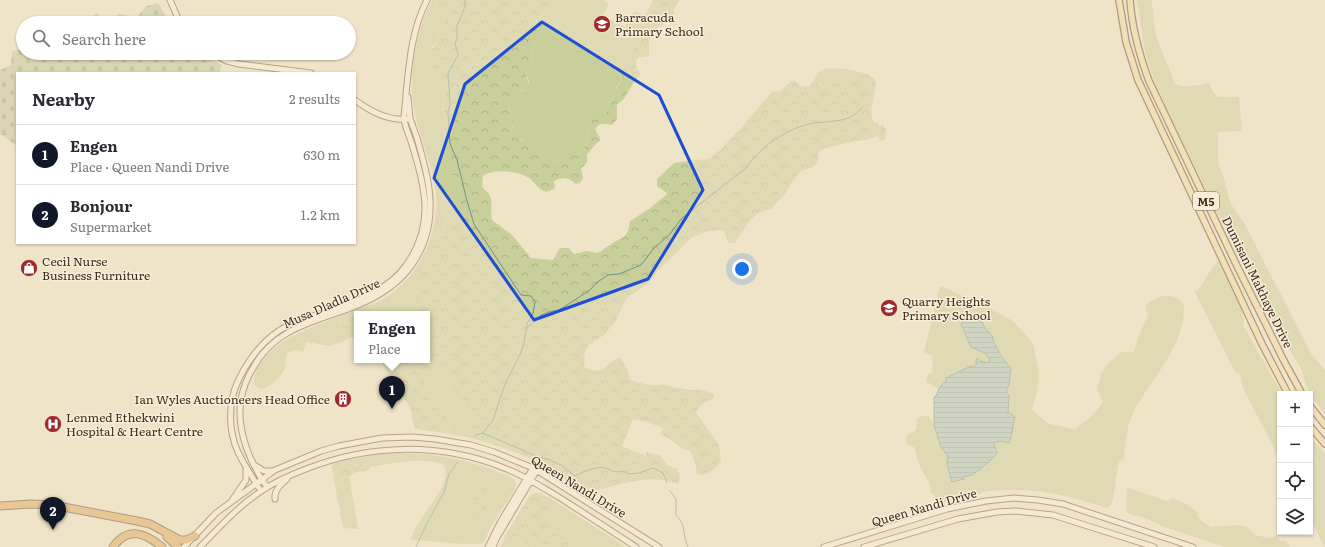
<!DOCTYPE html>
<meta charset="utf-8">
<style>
body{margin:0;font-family:Literata,serif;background:#f7f7f7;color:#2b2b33}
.controls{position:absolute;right:12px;bottom:12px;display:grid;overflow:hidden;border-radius:0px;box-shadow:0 1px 3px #0004}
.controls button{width:36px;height:36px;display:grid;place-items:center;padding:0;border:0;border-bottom:1px solid #e1e1e2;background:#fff;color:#2b2b33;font:20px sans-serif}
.you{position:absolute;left:742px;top:269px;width:14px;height:14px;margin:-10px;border:3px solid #fff;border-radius:50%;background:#1a73e8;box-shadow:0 0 0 6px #1a73e833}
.badge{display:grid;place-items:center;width:26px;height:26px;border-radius:50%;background:#111827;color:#fff;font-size:13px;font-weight:700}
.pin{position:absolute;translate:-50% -33px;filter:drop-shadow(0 1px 2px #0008)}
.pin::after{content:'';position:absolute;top:21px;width:14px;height:12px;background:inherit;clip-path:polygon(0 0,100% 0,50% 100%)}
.popup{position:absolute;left:354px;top:311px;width:76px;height:52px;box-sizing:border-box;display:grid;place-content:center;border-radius:0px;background:#fff;filter:drop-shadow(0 1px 3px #0005);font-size:13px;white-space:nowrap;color:#7c7c81}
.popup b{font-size:15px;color:#2b2b33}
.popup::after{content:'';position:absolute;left:50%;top:100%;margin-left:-8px;border:8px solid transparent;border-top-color:#fff}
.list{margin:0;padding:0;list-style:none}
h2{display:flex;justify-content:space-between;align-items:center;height:52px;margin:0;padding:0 16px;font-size:17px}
h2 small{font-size:13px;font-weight:400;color:#7c7c81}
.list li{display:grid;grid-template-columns:26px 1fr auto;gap:12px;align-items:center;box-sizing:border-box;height:60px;padding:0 16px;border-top:1px solid #e1e1e2}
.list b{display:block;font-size:15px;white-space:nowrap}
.list p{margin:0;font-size:13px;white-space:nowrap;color:#7c7c81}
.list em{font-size:13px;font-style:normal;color:#7c7c81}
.icon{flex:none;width:22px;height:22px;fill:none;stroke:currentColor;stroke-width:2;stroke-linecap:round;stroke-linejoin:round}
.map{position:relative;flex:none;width:1325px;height:547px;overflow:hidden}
.search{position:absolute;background:#fff;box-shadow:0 1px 3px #0004;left:16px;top:16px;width:340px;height:44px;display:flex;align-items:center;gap:10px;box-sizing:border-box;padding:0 14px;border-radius:22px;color:#7c7c81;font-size:15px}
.panel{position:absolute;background:#fff;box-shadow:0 1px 3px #0004;left:16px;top:72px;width:340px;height:172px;border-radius:0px}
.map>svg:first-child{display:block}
.grass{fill:#c9cf9b}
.forest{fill:url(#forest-crowns)}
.cemetery{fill:url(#cemetery-stones)}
.water{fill:url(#water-rules);stroke:#6f938a}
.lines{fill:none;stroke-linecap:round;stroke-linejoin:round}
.stream{stroke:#6f938a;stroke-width:1}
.secondary-casing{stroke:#6f573f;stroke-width:7}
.primary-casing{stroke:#5b4430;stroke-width:8}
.highway-casing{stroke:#5b4430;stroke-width:9}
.secondary{stroke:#faf1dc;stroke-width:5}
.primary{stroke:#f3d9a0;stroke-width:5.5}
.highway{stroke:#e0a458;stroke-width:7}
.marked{fill:none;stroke:#1d4ed8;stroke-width:3;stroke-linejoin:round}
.labels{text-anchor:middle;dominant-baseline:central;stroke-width:3;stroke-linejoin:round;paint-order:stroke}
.shield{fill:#f7eed8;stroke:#756857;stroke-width:1}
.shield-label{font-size:11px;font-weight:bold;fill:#3d2e20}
.poi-label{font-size:12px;fill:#3d2e20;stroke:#f7eed8;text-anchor:start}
.street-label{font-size:12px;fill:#3d2e20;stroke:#f7eed8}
</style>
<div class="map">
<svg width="1325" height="547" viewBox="0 0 1325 547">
<defs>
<pattern id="forest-crowns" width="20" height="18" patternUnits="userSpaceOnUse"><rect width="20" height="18" fill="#c9cf9b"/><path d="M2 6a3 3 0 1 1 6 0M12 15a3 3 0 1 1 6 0" fill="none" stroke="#aeb285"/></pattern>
<pattern id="cemetery-stones" width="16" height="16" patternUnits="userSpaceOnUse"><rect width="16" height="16" fill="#bfc49a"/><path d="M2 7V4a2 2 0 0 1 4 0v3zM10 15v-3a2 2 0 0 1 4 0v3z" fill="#9ca07d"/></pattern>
<pattern id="water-rules" width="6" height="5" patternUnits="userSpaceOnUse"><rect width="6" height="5" fill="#a9c4bc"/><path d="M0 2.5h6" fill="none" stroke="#8ba098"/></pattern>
</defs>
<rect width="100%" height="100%" fill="#f0e4c8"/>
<path class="grass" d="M432,0H437L435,2L439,15C452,22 442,25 439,33C437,36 438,40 437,43L432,46L431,50L437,82L443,90L444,101L443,108L444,127L446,143L449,149L450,161L458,190L459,198L457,205L445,224L424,265L417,286L418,291L415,299L417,305L416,314H368L361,308C366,306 372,304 378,302C421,280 444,227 434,180C428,153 416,128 413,101C409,65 416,32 432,0Z
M556,0H603L609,3L603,16L625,27L634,11L645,16L646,23L624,70L611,64L605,58L606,69C613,71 620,71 622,80L616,88L614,97L607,105V112L605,114H592L586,145L581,151L573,156H566L555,162L523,140L516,138L512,135L511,132L513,123L509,113L510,105L515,93L524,90L529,82L526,72L532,63L531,48L537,40V29L542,15Z
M1137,0H1152C1153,16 1154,31 1160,46C1164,59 1171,71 1175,84C1186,88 1198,86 1209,82L1213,92L1218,97H1239L1242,131L1218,132V165L1222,172L1231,204L1243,221L1312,355L1325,370V414L1312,398L1306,386L1302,370L1287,346L1248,276L1169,114L1155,83L1145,52Z
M827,68L848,69L849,75C844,82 830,86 821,86L818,80V73Z
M1218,261L1242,310L1244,327L1282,394H1280V460L1242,386V379L1239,373L1235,372L1193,289L1197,291L1200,288L1206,277Z
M940,286L984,305L1013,321L1033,343L1039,372L1037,392L1032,410L1049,424L1075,429L1091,417L1103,402L1097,390L1101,373L1108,363L1122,352H1134L1139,335L1148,315L1145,306C1156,296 1172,290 1184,304C1186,346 1152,377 1134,411C1126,426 1126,443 1124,459L1119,462L1112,504L1107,508C1066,495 1033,487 990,491C984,491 978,495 972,496C961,500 947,503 936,502L934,496L930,492V483C923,473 916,461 915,448L907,444L905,441L907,435L916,430L917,419L921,416H928L931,419L941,447L948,456L947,464L952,482L964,476L972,475L979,469L984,468L997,453L994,445L996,442L1002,441L1009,443L1012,436V427L1015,417L1008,412L1009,396L1006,391L1009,385L1011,369L1001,356L983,323L977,350C984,351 987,354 990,360L989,363L981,361C970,369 958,371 946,378V381L939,388L933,387L931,384L926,382L927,375L932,372L933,365L932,356L924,352Z
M340,316V322L348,339L331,346L306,342L303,352L296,350L287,353L285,363L286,367C281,376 272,387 262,389C257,388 253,385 254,379C259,344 313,327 340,316Z
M427,352L437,365L468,413L469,422L466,437L451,434V430L418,372L416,366L410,360H427Z
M1310,436L1325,454V547L1310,519Z
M398,453C439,453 477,461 514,479L516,483L515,489L494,521L483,543C474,547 426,540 411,540C414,519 455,485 444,465C423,456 392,464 370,467L368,464C359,466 352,465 346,460L374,455Z
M333,474L342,479L349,477L358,529L343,528Z
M1127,487L1166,501L1173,498L1188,505L1197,512L1198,517L1203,522L1211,527L1237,525L1247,527L1255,535L1269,538L1276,536L1281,541H1286L1290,547H1225L1167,528L1142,517L1131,515L1127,512L1126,507Z
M547,496L626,547H576C569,539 574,536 560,535L556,527V521L551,515L549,501Z
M504,538L509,540H516L533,547H500Z"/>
<path class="forest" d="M437,0H556L542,15L537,29V40L531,48L532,63L526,72L529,87L516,93L510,105L509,113L513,122L511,132L512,135L516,138L527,142L555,162L566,156H573L581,151L586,145L589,131L585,125L587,119L592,114H605L607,112V105L614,97V92L622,80L621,76L618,73L606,69L603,60L605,58L611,64L624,69L646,23L645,16L653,0H680L674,9L673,18L652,32L649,42V55L645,57H639L636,61V67L640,72V75L634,82L623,100L617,104V119L612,125C604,124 600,122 595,129L600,138V141C594,144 592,150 587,154V162L581,169L583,178L580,183L576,184C568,177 563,177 554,181L555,187L554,189L546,192C537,189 536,183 529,178C518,171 493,168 483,176L482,187C497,200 489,202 492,220L512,235L531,258L553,260L560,248H569L574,254L587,251L598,253L614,242L624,237L628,231L630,221L649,209L667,194V193L657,186V179L674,163L695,160L708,159L713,156L722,148L741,128L763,102L772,92L780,91L791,81H795L800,86L808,87L812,83L817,73L819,84L821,86H826L847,77L849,72L848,69L867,74L875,79L876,83L871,110L873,122L877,123L880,126L883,124L886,130L885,140L880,141L878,136L866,140L855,141L822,149L819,152L817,163L811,168L803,170L797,175L785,194L771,209L758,213L749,221L735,243H729L724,231L720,230L708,231L691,238L656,273L649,283L627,298L615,322L604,335L589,345L585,352L584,367C604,376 603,365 620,357L628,371L630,379L633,381L648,385H665L690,390H703L714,394L713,399L702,404L696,412L719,445L721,461C715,469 708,477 697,474C696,466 694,457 689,450H684L671,440L660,434L663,428L647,422L633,419L622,446L646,456V452L659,455L668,466L677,469L679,473L680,481L677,484C653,474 630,482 606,488C600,489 593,491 588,491C574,489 563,476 551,469C525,454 495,444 466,437L469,422L468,413L437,365L427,352V314H416L417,305L415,299L418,291L417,286L418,278L429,256L430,251L457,205C461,188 451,176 449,160C448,148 445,138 444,127C442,114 446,101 443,90C441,85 435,82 434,77C432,69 433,58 431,50L437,43L439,33L445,23L444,18C436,14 433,8 437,0Z
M361,308L368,314H357V335L348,339C343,332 340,325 340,316Z
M380,360H410L416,366L418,373L439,402L448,421L451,434L416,429C411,423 413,413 409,406Z
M346,460L349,463L358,466L361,464L364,465L368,464L370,467L369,470C364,472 362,471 357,472C354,473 351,476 348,477C336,481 333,475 331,465Z
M482,488L487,490L485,516L479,522C473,514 471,500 477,490Z
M536,493H540L549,498L551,515L556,521V527L560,531L561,535L571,537L576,547H533L516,540H509L504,538L530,495Z"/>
<path class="cemetery" d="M158,3L170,23H79L98,13L99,17L113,18L119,14L130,16L135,19L147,6Z
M23,47V53H198L222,65L220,70V73H17V146L0,134V70L11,65L12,52Z"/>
<path class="water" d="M964,314L979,320L983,323L985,328L993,337V341L1001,356L1011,369L1009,385L1006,391L1009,396L1008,412L1015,417C1012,426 1013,435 1009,443L1002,441L996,442L994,445L997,453C994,458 977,473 971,475C969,476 967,476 964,476V479L952,482L947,464L948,456L941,447L934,425V397L936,396L939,388L946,381V378L971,366L973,367L976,365V360L977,358L981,361L989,363L990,360C986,351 979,351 971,347L961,324L963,320L961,315Z"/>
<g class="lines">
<path class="stream" d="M465,0V6L463,12L457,26V39L455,43L458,55L448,73L450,104L448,112L450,144L457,160L467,201L474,224L521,295L531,296L535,302L533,313L527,324L524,343L520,355L505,384L493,420L483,433
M526,329L541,315L552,311H557L567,305L590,290L596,283L608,275L619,274L641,265L654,248L670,234L682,218L746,168C762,145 787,128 814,123C823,122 845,121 851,117C855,115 859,110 863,107
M474,437L476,435L483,433L536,456L550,460L561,465L575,476L585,471L596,468L602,467L616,472L623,471L628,474L639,473L653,468L663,473L667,483
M670,491L676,499V515C687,525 682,535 688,547
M416,547L426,525L444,492L449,474L458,462"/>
<defs>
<path id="secondary" d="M170,0L180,23
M211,53L227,61L239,64L311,73
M355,100C371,112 388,121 408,119
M256,466L264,471H273
M267,487C250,463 236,430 241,400C243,388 247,378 253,368C280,317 339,321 383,292C402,280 416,263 424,242C437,207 427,172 417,138C415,132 412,125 410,118C409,111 409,104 408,97
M261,491C253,478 244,465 238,452C228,430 228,402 238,381C248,360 260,343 280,330C287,325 296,322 305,319C339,306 386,296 407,264C434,225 426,190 413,148C411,139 405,128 404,119C404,111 406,102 406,94C409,63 412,29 427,0
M233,499L246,480V470
M275,499C274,490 281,484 287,479
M184,547L216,513L275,470L321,451L339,446L382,438L412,437L435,439L471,445L494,452L533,468L659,547
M200,547C219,528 237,507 260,492C274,482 290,475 306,469C370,444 440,442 504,468C523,475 540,486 557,496C584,513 610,530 636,547
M488,547L501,521L533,468
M493,547L496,539L537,470
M824,547L947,509L986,501L1014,498L1038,500L1063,504L1193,547
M864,547L958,519L997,512L1015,511L1053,515L1154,547"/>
<path id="primary" d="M1119,0L1126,42L1138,80L1262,344L1288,394
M1130,0C1132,28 1139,54 1149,81L1237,266L1284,361L1302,394
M1310,406L1325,425
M1310,426L1325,444"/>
<path id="highway" d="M0,506L31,504L53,505L137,521L150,524L180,540H186L195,536
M167,537L178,547
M113,547C128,526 145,533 162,547"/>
</defs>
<use href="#secondary" class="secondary-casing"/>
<use href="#primary" class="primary-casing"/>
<use href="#highway" class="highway-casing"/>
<use href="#secondary" class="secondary"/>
<use href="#primary" class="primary"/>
<use href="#highway" class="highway"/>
</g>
<path d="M0 0H1325V547H0ZM542,22L659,95L703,190L648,279L534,320L434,178L465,84Z" fill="#f0e4c8" fill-opacity=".55" fill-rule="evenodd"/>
<path class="marked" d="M542,22L659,95L703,190L648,279L534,320L434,178L465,84Z"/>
<defs>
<symbol id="school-disc" viewBox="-11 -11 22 22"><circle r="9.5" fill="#9e2a2b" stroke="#f7eed8"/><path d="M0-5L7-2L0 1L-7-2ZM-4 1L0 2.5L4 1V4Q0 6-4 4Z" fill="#fff"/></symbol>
<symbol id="shop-disc" viewBox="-11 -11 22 22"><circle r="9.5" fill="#9e2a2b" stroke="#f7eed8"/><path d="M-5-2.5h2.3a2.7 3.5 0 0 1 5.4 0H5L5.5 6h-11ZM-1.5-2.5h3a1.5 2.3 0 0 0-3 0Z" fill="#fff"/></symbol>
<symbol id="building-disc" viewBox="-11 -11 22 22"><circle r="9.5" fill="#9e2a2b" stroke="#f7eed8"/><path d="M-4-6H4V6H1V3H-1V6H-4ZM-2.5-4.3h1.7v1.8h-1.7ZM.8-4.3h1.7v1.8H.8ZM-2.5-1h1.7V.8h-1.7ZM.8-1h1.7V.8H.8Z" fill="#fff"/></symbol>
<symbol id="hospital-disc" viewBox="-11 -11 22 22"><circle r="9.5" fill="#9e2a2b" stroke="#f7eed8"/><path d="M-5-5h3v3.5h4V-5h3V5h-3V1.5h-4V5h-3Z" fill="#fff"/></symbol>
</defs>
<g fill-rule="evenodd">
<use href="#school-disc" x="592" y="14" width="20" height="20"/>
<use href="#shop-disc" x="19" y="258" width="20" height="20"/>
<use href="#school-disc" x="879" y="298" width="20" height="20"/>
<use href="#building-disc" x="333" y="389" width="20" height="20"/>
<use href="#hospital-disc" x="43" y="414" width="20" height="20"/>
</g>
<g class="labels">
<rect class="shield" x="1193" y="192" width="26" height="18" rx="3"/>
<g class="shield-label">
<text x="1206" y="201">M5</text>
</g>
<g class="poi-label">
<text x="615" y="17">Barracuda<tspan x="615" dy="14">Primary School</tspan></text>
<text x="42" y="261">Cecil Nurse<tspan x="42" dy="14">Business Furniture</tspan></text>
<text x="902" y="301">Quarry Heights<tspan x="902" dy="14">Primary School</tspan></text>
<text x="330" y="399" text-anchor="end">Ian Wyles Auctioneers Head Office</text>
<text x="66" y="417">Lenmed Ethekwini<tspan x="66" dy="14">Hospital &amp; Heart Centre</tspan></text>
</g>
<g class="street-label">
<text transform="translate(1258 282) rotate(64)">Dumisani Makhaye Drive</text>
<text transform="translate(331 303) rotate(-24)">Musa Dladla Drive</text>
<text transform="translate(579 486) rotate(31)">Queen Nandi Drive</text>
<text transform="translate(924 507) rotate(-16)">Queen Nandi Drive</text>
</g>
</g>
</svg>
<div class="controls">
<button>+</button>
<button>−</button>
<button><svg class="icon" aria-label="locate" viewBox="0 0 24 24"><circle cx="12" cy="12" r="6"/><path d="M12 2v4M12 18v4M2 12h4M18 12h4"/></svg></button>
<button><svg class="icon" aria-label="layers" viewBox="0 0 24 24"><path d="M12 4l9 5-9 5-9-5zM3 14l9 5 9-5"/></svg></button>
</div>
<div class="you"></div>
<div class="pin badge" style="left:392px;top:409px">1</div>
<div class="popup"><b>Engen</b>Place</div>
<div class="pin badge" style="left:53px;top:530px">2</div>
<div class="search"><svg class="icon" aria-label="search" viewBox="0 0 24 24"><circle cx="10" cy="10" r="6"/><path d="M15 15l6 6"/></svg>Search here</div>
<section class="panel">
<h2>Nearby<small>2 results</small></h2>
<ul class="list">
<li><span class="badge">1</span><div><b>Engen</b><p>Place · Queen Nandi Drive</p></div><em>630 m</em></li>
<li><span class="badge">2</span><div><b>Bonjour</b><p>Supermarket</p></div><em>1.2 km</em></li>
</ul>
</section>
</div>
